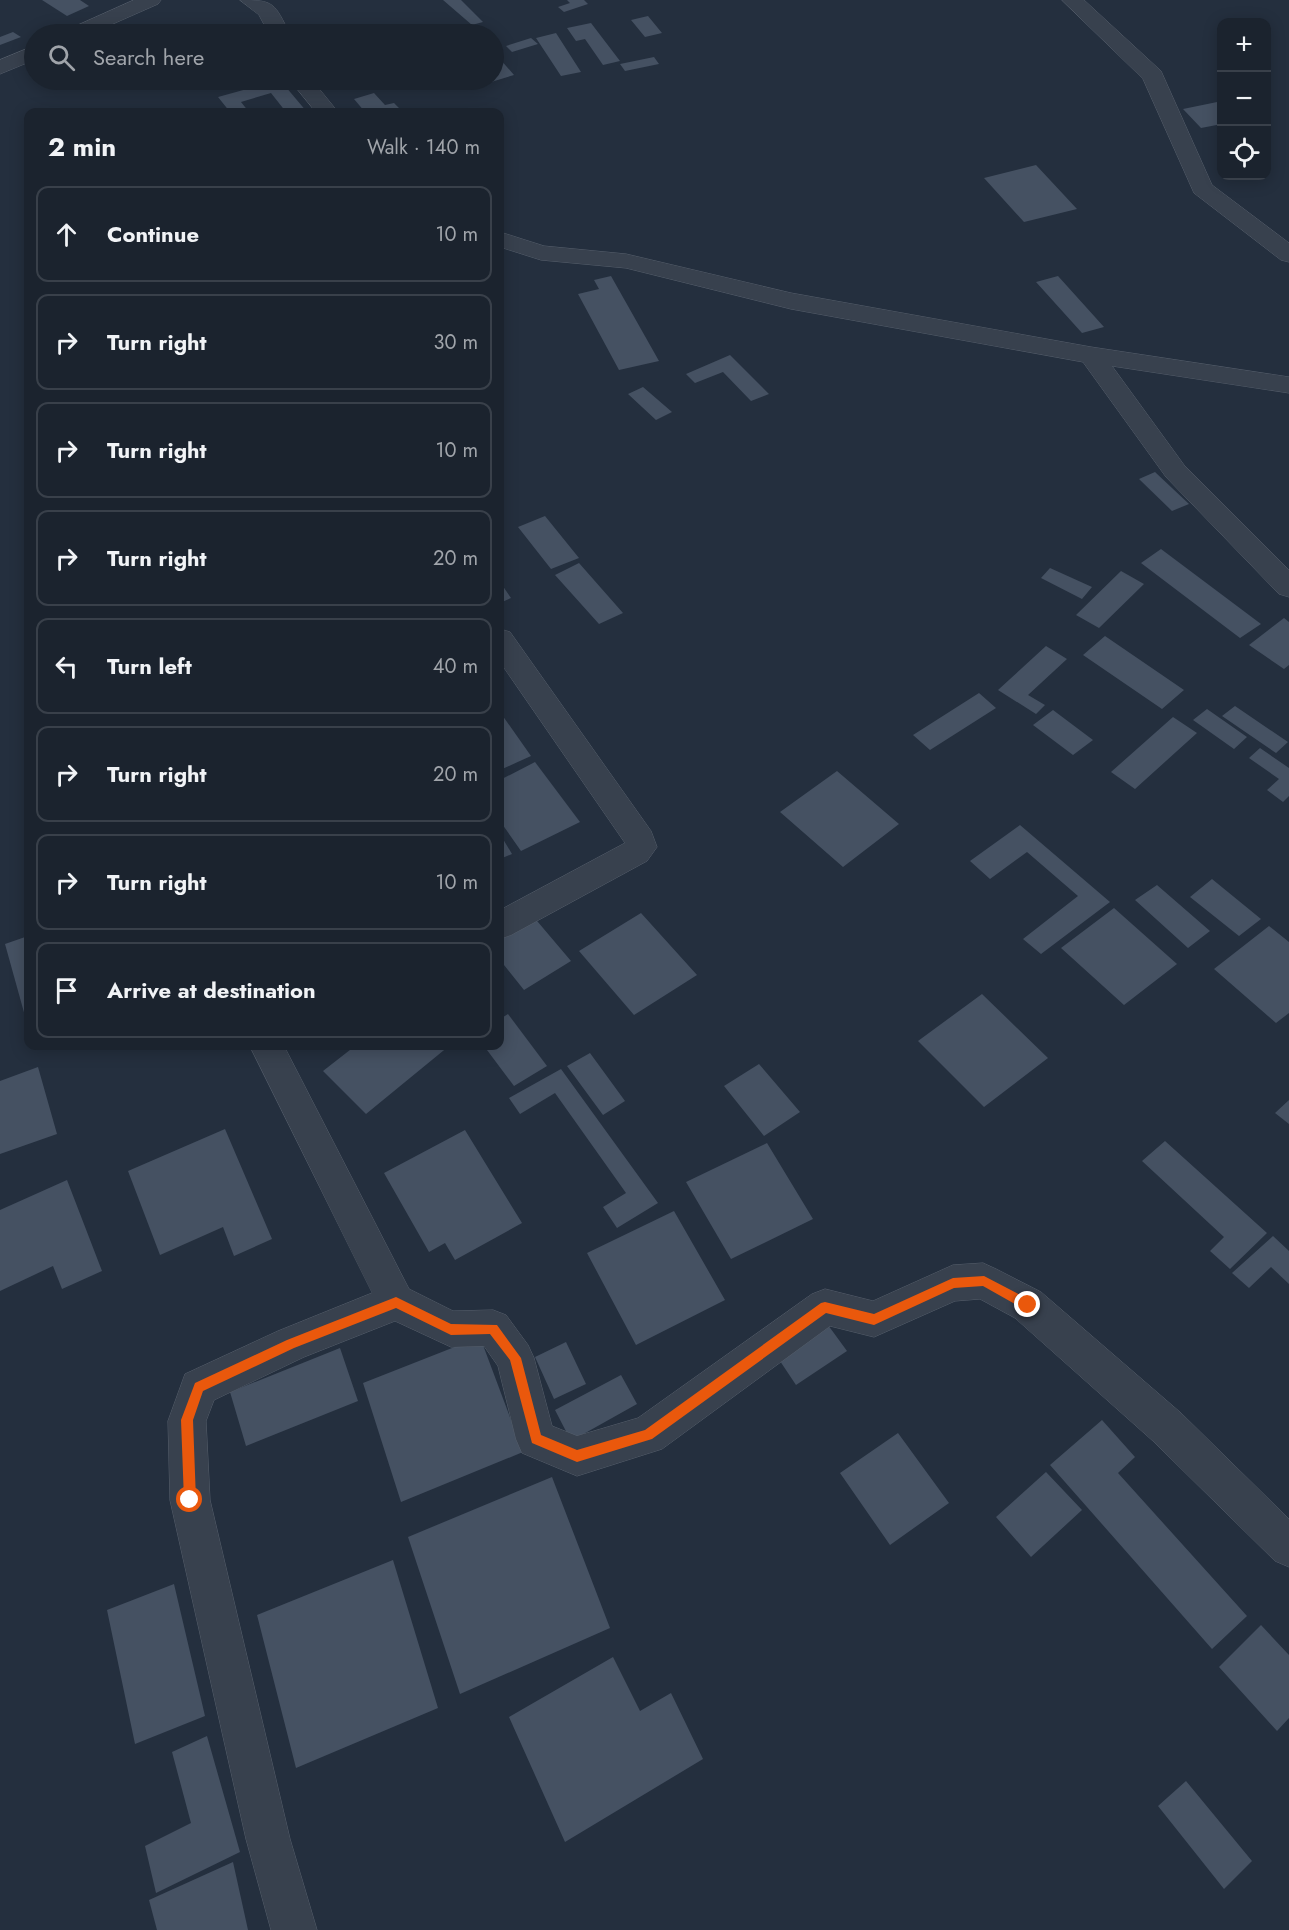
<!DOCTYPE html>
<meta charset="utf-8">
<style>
body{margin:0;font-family:Jost,sans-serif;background:#282f3a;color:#f1f3f6}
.controls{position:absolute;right:18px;top:18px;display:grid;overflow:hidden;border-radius:12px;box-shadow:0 3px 15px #0003}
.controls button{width:54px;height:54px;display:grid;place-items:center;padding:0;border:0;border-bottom:2px solid #39404a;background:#1b232e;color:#f1f3f6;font:30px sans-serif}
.stop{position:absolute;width:18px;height:18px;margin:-14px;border:4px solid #ea580c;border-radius:50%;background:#fff}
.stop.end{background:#ea580c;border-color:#fff;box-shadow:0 2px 6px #0008}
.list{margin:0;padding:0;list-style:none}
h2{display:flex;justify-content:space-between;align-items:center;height:78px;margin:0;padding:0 24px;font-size:26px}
h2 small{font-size:20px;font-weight:400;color:#a0a4aa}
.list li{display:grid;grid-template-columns:39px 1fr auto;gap:18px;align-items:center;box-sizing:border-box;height:96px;margin:0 12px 12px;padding:0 12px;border:2px solid #39404a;border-radius:12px}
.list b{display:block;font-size:22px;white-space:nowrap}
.list em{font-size:20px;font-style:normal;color:#a0a4aa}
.icon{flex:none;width:33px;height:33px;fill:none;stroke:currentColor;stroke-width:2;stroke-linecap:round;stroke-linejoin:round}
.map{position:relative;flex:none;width:1289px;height:1930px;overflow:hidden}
.search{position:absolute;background:#1b232e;box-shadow:0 3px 15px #0003;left:24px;top:24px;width:480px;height:66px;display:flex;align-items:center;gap:15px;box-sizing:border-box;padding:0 21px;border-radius:33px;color:#a0a4aa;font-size:22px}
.panel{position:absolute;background:#1b232e;box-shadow:0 3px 15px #0003;left:24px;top:108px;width:480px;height:942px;border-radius:12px}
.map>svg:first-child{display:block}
.building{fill:#455162}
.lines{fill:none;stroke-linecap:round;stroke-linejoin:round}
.minor-casing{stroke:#565f6c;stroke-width:1}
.minor{fill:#38414e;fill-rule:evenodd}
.route{fill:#ea580c}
</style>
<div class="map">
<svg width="1289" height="1930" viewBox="0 0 1289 1930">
<rect width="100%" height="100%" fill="#242f3e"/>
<path class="building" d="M42,0H80L89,6L67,16Z
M443,0H461L483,22L472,25Z
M567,0H584L588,4L564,12L558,7L570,3Z
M648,16L662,33L645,37L631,20Z
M591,23L620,61L603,65L585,39L576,41L567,28Z
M13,32L21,37L0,45V37Z
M556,33L581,72L561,76L536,38Z
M531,38L538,44L512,52L506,46Z
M494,52L514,75L488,83L485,80H494Z
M654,57L659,64L625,71L620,64Z
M280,80L307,112H286L271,93L241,102L249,112H230L218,97Z
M374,93L385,105L394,103L401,110L392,112H365L354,99Z
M1222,101V124L1201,128L1183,109Z
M1036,165L1077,209L1024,222L984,178Z
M611,276L659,361L619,370L578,294L599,289L594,280Z
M1058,276L1104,327L1082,333L1036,282Z
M730,355L769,394L751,401L723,372L695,383L686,374Z
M643,387L672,412L656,420L628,394Z
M1155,472L1189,504L1172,511L1139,479Z
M545,516L579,558L551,569L518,527Z
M1161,549L1261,624L1240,638L1141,563Z
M579,563L623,613L599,624L555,575Z
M1050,568L1092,587L1082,599L1041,578Z
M1121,571L1144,584L1099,628L1076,615Z
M500,582L511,598L500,603Z
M1284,618L1289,622V665L1284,669L1249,645Z
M1105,636L1184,690L1162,709L1083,655Z
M1046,646L1067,659L1028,695L1045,705L1036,714L998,690Z
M979,693L996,708L930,750L913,735Z
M1235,706L1288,742L1276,753L1222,716Z
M1207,709L1247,737L1234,749L1193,720Z
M1053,710L1093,740L1073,755L1033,725Z
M500,712L531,756L500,770Z
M1173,717L1197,733L1135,789L1111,772Z
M1260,748L1289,768V796L1283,802L1267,790L1279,779L1249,758Z
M535,762L580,822L521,851L500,821V780Z
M837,771L899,824L843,867L780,812Z
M1020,825L1110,902L1041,954L1023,939L1078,896L1027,852L990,879L970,861Z
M500,834L512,854L500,859Z
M1212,879L1261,919L1239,936L1190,897Z
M1157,885L1210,931L1188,948L1135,900Z
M1114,908L1177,964L1124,1005L1061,948Z
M641,913L697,975L634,1015L579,951Z
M532,915L571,961L524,990L500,960V935Z
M1269,926L1289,942V1013L1276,1023L1214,969Z
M28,936V1015L25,1016L5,944Z
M982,994L1048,1058L984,1107L918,1041Z
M508,1014L547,1066L514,1086L484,1046H500V1019Z
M355,1046H449L366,1114L323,1071Z
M590,1053L625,1101L603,1115L567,1066Z
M759,1064L800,1112L764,1136L724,1086Z
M38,1067L57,1134L0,1154V1081Z
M561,1069L658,1203L617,1228L603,1207L626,1193L555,1093L520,1114L509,1098Z
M1289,1100V1124L1275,1113Z
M225,1129L272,1239L234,1256L223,1227L160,1255L128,1171Z
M465,1130L522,1223L455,1260L445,1243L429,1252L384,1173Z
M1165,1141L1267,1233L1230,1269L1210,1251L1224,1237L1142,1161Z
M767,1143L813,1219L731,1259L686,1182Z
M67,1180L102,1271L62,1289L53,1266L0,1291V1210Z
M674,1211L725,1300L636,1345L587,1253Z
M1273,1236L1289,1251V1284L1271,1267L1249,1288L1232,1273Z
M828,1325L847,1351L796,1385L778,1358Z
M480,1337L523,1452L401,1502L363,1383Z
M566,1342L586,1384L554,1399L535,1357Z
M340,1348L358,1401L246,1446L230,1392Z
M621,1375L637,1404L571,1441L555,1410Z
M1102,1420L1135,1457L1118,1473L1247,1616L1212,1649L1050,1465Z
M898,1433L949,1503L890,1545L840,1473Z
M1046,1472L1082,1510L1031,1557L996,1517Z
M552,1477L610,1628L460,1694L408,1537Z
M393,1560L438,1708L296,1768L257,1615Z
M174,1584L205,1716L135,1744L107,1610Z
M1261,1625L1289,1655V1718L1277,1731L1219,1667Z
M613,1657L640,1711L671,1693L703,1759L565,1842L509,1717Z
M207,1736L240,1852L156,1893L145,1846L191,1823L172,1752Z
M1186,1781L1252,1861L1224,1889L1158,1806Z
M233,1862L248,1930H157L149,1900Z"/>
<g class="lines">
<defs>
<path id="minor" d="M134,0H161L158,4L90,34H63L67,30Z
M240,0C275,0 274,3 290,34H269L259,15Z
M1062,0H1084L1161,71L1212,185L1289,243V262L1281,260L1194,193L1143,79Z
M34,46V60L0,74V60Z
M290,80H312L338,112H316Z
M500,232L544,246L626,254L791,293L1091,347L1289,377V393L1112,366L1184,465L1289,570V597L1279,594L1166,477L1083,362L791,309L626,268L541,260L500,247Z
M500,629L510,632L651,831L657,847L647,861L511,935L500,939V910L625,843L500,662Z
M250,1046H284L409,1289L453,1311L493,1310L506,1315L528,1345L534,1358L552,1426L577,1436L638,1418L812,1294L825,1289L873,1301L953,1265L983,1263L996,1269L1041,1292L1181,1413L1289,1519V1567L1275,1561L1153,1441L1015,1318L980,1299L955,1301L874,1337L830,1326L662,1449L577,1476L522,1453L516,1439L498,1366L484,1346L451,1347L395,1321L304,1357L214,1400L206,1421L210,1500L290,1839L317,1930H271L246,1839L170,1500L168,1421L185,1374L278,1331L372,1293Z"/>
</defs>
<use href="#minor" class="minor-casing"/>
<use href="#minor" class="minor"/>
</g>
<path class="route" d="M984,1276L1032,1301V1309H1024L983,1286L954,1288L874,1325L826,1313L652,1439L577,1462L532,1443L510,1360L490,1334L451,1335L396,1308L294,1348L203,1391L193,1420L196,1500L190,1506L184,1500L181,1420L195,1383L287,1340L396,1297L451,1324L497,1325L521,1358L541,1435L577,1450L645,1430L821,1303L825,1302L874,1314L953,1278Z"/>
</svg>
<div class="controls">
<button>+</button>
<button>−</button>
<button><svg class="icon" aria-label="locate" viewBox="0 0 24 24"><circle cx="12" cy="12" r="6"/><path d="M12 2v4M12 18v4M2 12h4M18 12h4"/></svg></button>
</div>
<div class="stop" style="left:190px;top:1500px"></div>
<div class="stop end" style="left:1028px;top:1305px"></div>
<div class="search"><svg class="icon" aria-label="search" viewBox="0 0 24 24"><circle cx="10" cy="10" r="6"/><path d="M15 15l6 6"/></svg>Search here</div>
<section class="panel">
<h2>2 min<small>Walk · 140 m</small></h2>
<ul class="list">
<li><svg class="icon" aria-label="ahead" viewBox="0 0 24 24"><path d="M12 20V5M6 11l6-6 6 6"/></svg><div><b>Continue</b></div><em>10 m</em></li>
<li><svg class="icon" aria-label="right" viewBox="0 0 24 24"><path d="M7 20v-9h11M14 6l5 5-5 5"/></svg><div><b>Turn right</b></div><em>30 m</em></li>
<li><svg class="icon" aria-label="right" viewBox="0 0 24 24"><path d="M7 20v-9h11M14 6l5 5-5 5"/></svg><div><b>Turn right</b></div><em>10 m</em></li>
<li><svg class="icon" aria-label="right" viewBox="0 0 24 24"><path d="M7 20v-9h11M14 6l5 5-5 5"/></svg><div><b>Turn right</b></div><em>20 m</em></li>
<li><svg class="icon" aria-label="left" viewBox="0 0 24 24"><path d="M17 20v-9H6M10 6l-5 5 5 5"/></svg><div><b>Turn left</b></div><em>40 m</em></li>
<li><svg class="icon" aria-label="right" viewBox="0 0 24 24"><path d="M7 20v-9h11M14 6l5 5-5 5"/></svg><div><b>Turn right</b></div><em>20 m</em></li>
<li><svg class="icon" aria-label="right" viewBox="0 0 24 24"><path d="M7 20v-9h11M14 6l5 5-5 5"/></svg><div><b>Turn right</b></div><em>10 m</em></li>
<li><svg class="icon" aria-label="arrive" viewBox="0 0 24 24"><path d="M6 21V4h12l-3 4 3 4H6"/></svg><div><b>Arrive at destination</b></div></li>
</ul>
</section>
</div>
